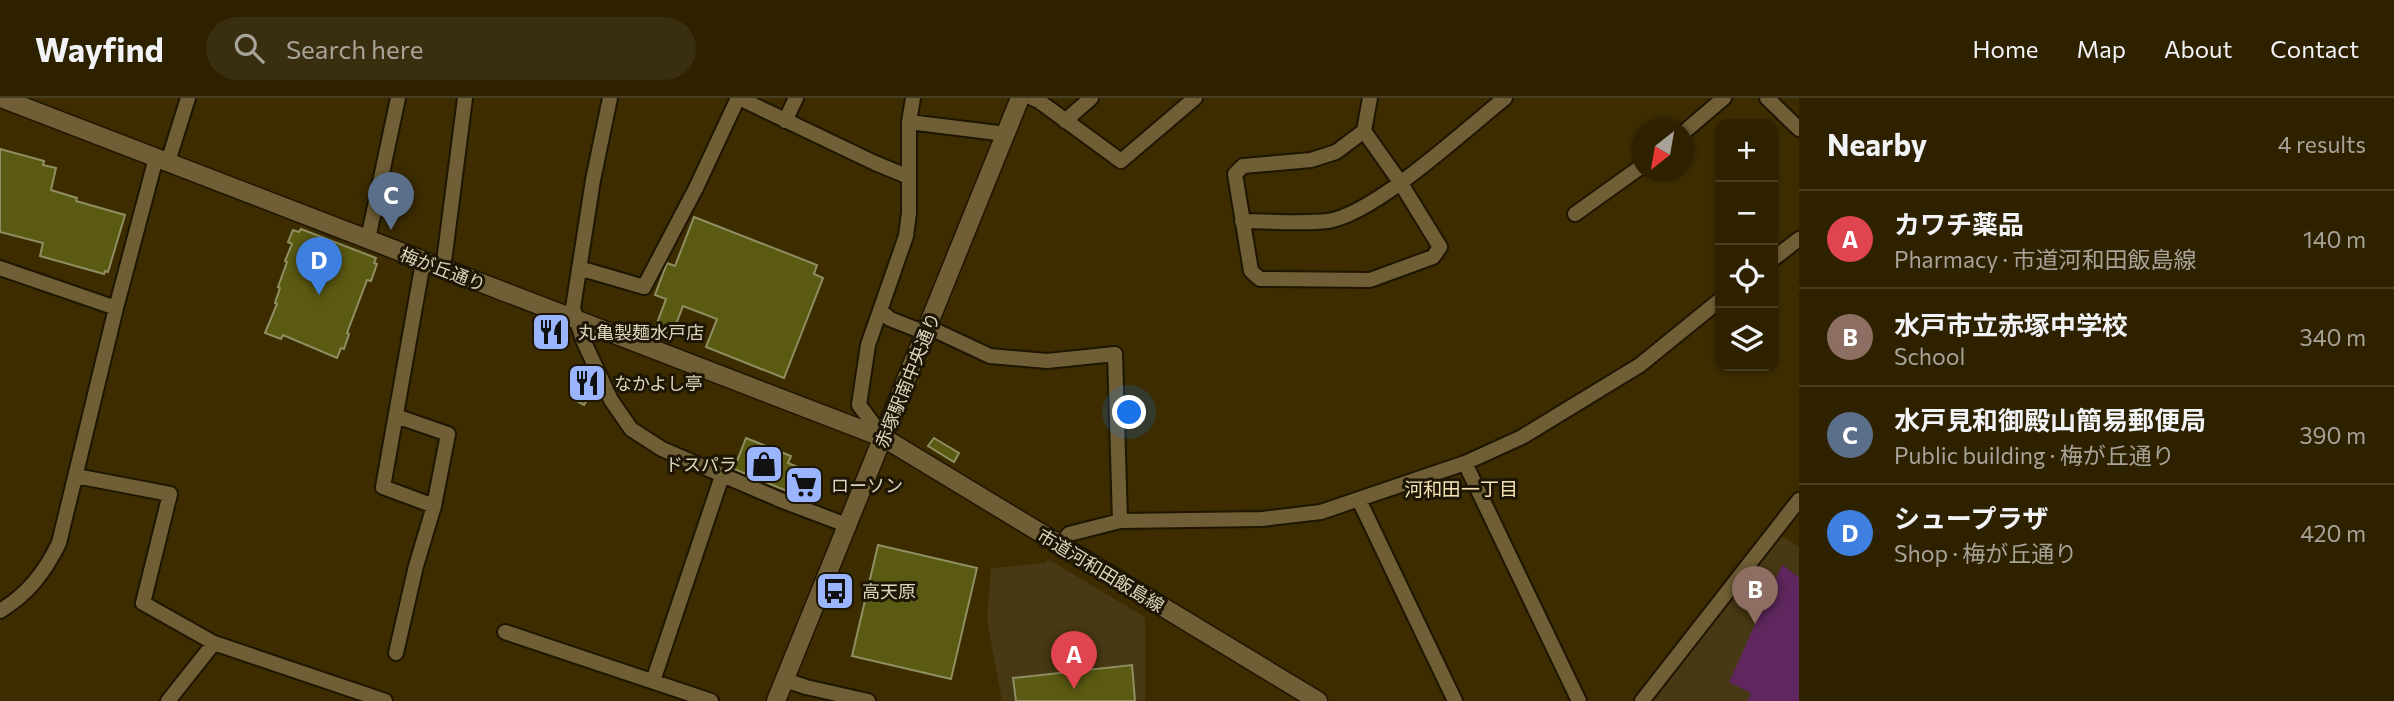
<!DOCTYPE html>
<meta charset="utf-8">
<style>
body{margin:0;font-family:Commissioner,"Noto Sans JP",sans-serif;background:#392e0f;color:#f1f3f6}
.controls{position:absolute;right:21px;top:21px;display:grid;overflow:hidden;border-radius:14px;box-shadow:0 2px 5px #0004}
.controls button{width:63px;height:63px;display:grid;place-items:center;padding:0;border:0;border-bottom:2px solid #483e22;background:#2d2100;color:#f1f3f6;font:35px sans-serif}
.compass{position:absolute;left:1631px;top:21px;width:63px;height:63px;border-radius:50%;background:#2d2100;box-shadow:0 2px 5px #0004;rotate:211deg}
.you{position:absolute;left:1130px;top:315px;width:24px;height:24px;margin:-18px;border:5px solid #fff;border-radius:50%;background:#1a73e8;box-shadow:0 0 0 10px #1a73e833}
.badge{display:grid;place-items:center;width:46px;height:46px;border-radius:50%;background:#b45309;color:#fff;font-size:23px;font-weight:700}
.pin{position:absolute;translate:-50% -58px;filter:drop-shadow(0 2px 4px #0008)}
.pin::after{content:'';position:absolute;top:37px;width:24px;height:21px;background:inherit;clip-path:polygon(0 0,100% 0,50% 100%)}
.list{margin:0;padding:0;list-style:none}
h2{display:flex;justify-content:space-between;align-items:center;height:91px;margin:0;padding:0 28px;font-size:30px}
h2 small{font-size:23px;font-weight:400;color:#a7a399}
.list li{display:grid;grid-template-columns:46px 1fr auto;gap:21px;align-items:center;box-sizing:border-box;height:98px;padding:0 28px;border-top:2px solid #483e22}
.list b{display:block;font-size:26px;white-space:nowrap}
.list p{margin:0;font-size:23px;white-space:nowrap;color:#a7a399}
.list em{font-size:23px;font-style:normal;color:#a7a399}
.icon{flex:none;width:38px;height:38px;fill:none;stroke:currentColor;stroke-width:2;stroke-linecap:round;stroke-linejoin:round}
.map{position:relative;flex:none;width:1799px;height:603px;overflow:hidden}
header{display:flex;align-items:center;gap:42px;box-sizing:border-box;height:98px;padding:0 35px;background:#2d2100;border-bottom:2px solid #483e22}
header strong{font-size:33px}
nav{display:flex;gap:38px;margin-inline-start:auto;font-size:24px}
.search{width:490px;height:63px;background:#392e0f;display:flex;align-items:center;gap:18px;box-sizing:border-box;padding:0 24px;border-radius:38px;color:#a7a399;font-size:26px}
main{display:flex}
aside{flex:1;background:#2d2100}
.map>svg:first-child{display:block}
.built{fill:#473913}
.green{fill:#5f275d}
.building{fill:#5b5a12;stroke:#8e8f62;stroke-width:2}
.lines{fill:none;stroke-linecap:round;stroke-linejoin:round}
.minor-casing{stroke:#1e1602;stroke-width:18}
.tertiary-casing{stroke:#1e1602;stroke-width:21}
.minor{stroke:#705f36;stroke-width:14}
.tertiary{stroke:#705f36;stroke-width:18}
.labels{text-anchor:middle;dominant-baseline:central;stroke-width:6;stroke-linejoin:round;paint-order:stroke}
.street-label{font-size:18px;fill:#ddd4be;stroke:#1d1605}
.poi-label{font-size:18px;fill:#ddd4be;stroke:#1d1605;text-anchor:start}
.neighbourhood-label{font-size:19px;fill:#f5e2b5;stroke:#1d1605}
</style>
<header>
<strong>Wayfind</strong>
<div class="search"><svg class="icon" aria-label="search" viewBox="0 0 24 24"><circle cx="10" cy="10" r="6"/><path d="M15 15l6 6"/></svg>Search here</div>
<nav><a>Home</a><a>Map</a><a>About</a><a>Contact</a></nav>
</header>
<main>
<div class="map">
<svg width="1799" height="603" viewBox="0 0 1799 603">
<rect width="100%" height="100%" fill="#3c2c00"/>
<path class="built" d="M1782,438L1799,449V603H1651Z
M1048,461L1145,519V603H1002L987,522L991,470L1045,465Z"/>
<path class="green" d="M1782,467L1799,479V603H1747L1751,595L1729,584Z"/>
<path class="building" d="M0,51L44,63L43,67L56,70L51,92L77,100L76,103L125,117L108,174L105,173L104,176L40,158L43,145L0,134Z
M694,119L817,167L814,176L823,180L784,280L706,249L717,221L683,208L670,242L653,236L666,201L655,197L667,165L675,168Z
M301,131L376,160L374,165L377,166L371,183L367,182L347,235L349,236L344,251L341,250L337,260L283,237L281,241L265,235L277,206L275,205L280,190L278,189L287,164L285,163L292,146L288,144L293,132L299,134Z
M580,272L589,277V284L595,290L584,307L573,301L577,277Z
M746,340L791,358L788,365L821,379L811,403L734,371Z
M934,340L959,355L954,364L928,348Z
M878,447L977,470L951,581L852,558Z
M1132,567L1135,603H1016L1013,580Z"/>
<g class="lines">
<defs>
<path id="minor" d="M610,0L593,82L573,210L583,242L611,302L631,331L662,351L783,403L849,428
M739,0L875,65L909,79
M1032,0L1039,3L1121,63L1195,0
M1767,0L1799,31
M785,23L796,0
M1065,23L1091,0
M909,24L1006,36
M1364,33L1336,54L1311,62L1243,68L1235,76L1251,173L1260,181L1370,182L1433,159L1440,149L1400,84L1364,33L1370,0
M1684,34L1724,0
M168,64L188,0
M1575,116L1642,68
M1242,123C1270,123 1301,126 1328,123C1375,116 1466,31 1505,0
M368,141L398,0
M1773,161L1799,141
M0,170L116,210
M579,170L644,189L696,90L738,0
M443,171L465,0
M880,212L890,221L926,235
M928,229L990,258L1047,263L1115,256L1120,423
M396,318L448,336L434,408L383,389L423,164
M884,340L859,307L868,247L906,138L909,115V24L913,0
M1465,365L1579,603
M76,378L170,396L143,505L214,545L385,603
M1359,402L1455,603
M1060,448L1069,436L1120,423L1262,421L1321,414L1465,365L1522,339L1640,267L1720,202
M0,513C28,496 45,474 59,445L116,210L156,60
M505,534L711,603
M396,555L416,468L434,408
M785,582L806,589L868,603
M653,583L722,378
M168,603L214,545
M1642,603L1799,402"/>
<path id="tertiary" d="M1,0L884,340L1318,603
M776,603L1020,0"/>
</defs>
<use href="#minor" class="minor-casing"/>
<use href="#tertiary" class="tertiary-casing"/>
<use href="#minor" class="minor"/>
<use href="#tertiary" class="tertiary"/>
</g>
<defs>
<symbol id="restaurant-square" viewBox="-11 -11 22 22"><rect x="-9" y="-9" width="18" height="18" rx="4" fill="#9ab5fd" stroke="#1d1605"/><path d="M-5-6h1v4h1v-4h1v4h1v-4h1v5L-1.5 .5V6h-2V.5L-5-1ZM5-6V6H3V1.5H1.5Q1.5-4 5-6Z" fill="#111"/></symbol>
<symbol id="shop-square" viewBox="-11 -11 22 22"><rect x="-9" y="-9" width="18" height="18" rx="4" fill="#9ab5fd" stroke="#1d1605"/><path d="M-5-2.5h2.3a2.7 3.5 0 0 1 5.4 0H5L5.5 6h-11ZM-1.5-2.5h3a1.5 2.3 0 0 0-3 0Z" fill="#111"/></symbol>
<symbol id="supermarket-square" viewBox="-11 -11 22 22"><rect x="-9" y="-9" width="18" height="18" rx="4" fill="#9ab5fd" stroke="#1d1605"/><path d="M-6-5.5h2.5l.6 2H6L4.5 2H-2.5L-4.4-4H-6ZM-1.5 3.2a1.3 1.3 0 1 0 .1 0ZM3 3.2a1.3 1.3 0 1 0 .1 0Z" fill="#111"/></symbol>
<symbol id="bus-square" viewBox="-11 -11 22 22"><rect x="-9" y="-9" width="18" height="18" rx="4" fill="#9ab5fd" stroke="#1d1605"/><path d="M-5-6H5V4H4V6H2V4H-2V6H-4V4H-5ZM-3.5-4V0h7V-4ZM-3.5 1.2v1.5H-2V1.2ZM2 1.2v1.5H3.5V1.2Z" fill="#111"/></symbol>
</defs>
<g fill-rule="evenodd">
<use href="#restaurant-square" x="529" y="212" width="44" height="44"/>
<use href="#restaurant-square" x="565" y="263" width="44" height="44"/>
<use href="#shop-square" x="742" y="344" width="44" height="44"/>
<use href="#supermarket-square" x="782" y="365" width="44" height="44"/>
<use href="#bus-square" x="813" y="471" width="44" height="44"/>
</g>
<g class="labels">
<g class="street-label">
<text transform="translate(443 171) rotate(21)">梅が丘通り</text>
<text transform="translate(907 282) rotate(-68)">赤塚駅南中央通り</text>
<text transform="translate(1101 472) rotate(31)">市道河和田飯島線</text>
</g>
<g class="poi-label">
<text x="578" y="234">丸亀製麺水戸店</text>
<text x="614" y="285">なかよし亭</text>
<text x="737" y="366" text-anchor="end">ドスパラ</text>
<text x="831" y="387">ローソン</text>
<text x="862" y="493">高天原</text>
</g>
<g class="neighbourhood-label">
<text x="1461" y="390">河和田一丁目</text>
</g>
</g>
</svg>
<div class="controls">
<button>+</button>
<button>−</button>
<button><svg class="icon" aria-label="locate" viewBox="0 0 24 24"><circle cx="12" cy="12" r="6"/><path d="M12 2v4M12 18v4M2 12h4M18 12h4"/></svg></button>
<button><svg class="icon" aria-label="layers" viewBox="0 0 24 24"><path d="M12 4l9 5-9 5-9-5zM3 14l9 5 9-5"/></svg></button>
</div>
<svg class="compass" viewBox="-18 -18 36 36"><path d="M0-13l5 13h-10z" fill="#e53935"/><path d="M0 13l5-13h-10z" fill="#a7a399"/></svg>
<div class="you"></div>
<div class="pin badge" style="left:1074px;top:591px;background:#e0444e">A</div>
<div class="pin badge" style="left:1755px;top:526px;background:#8d6e63">B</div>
<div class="pin badge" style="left:391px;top:132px;background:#5c6f8a">C</div>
<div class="pin badge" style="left:319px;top:197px;background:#3f7fe0">D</div>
</div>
<aside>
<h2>Nearby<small>4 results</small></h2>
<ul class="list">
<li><span class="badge" style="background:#e0444e">A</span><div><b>カワチ薬品</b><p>Pharmacy · 市道河和田飯島線</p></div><em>140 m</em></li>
<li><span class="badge" style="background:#8d6e63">B</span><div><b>水戸市立赤塚中学校</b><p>School</p></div><em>340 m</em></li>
<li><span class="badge" style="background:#5c6f8a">C</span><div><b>水戸見和御殿山簡易郵便局</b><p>Public building · 梅が丘通り</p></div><em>390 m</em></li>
<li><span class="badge" style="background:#3f7fe0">D</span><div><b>シュープラザ</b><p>Shop · 梅が丘通り</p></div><em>420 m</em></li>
</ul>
</aside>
</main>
